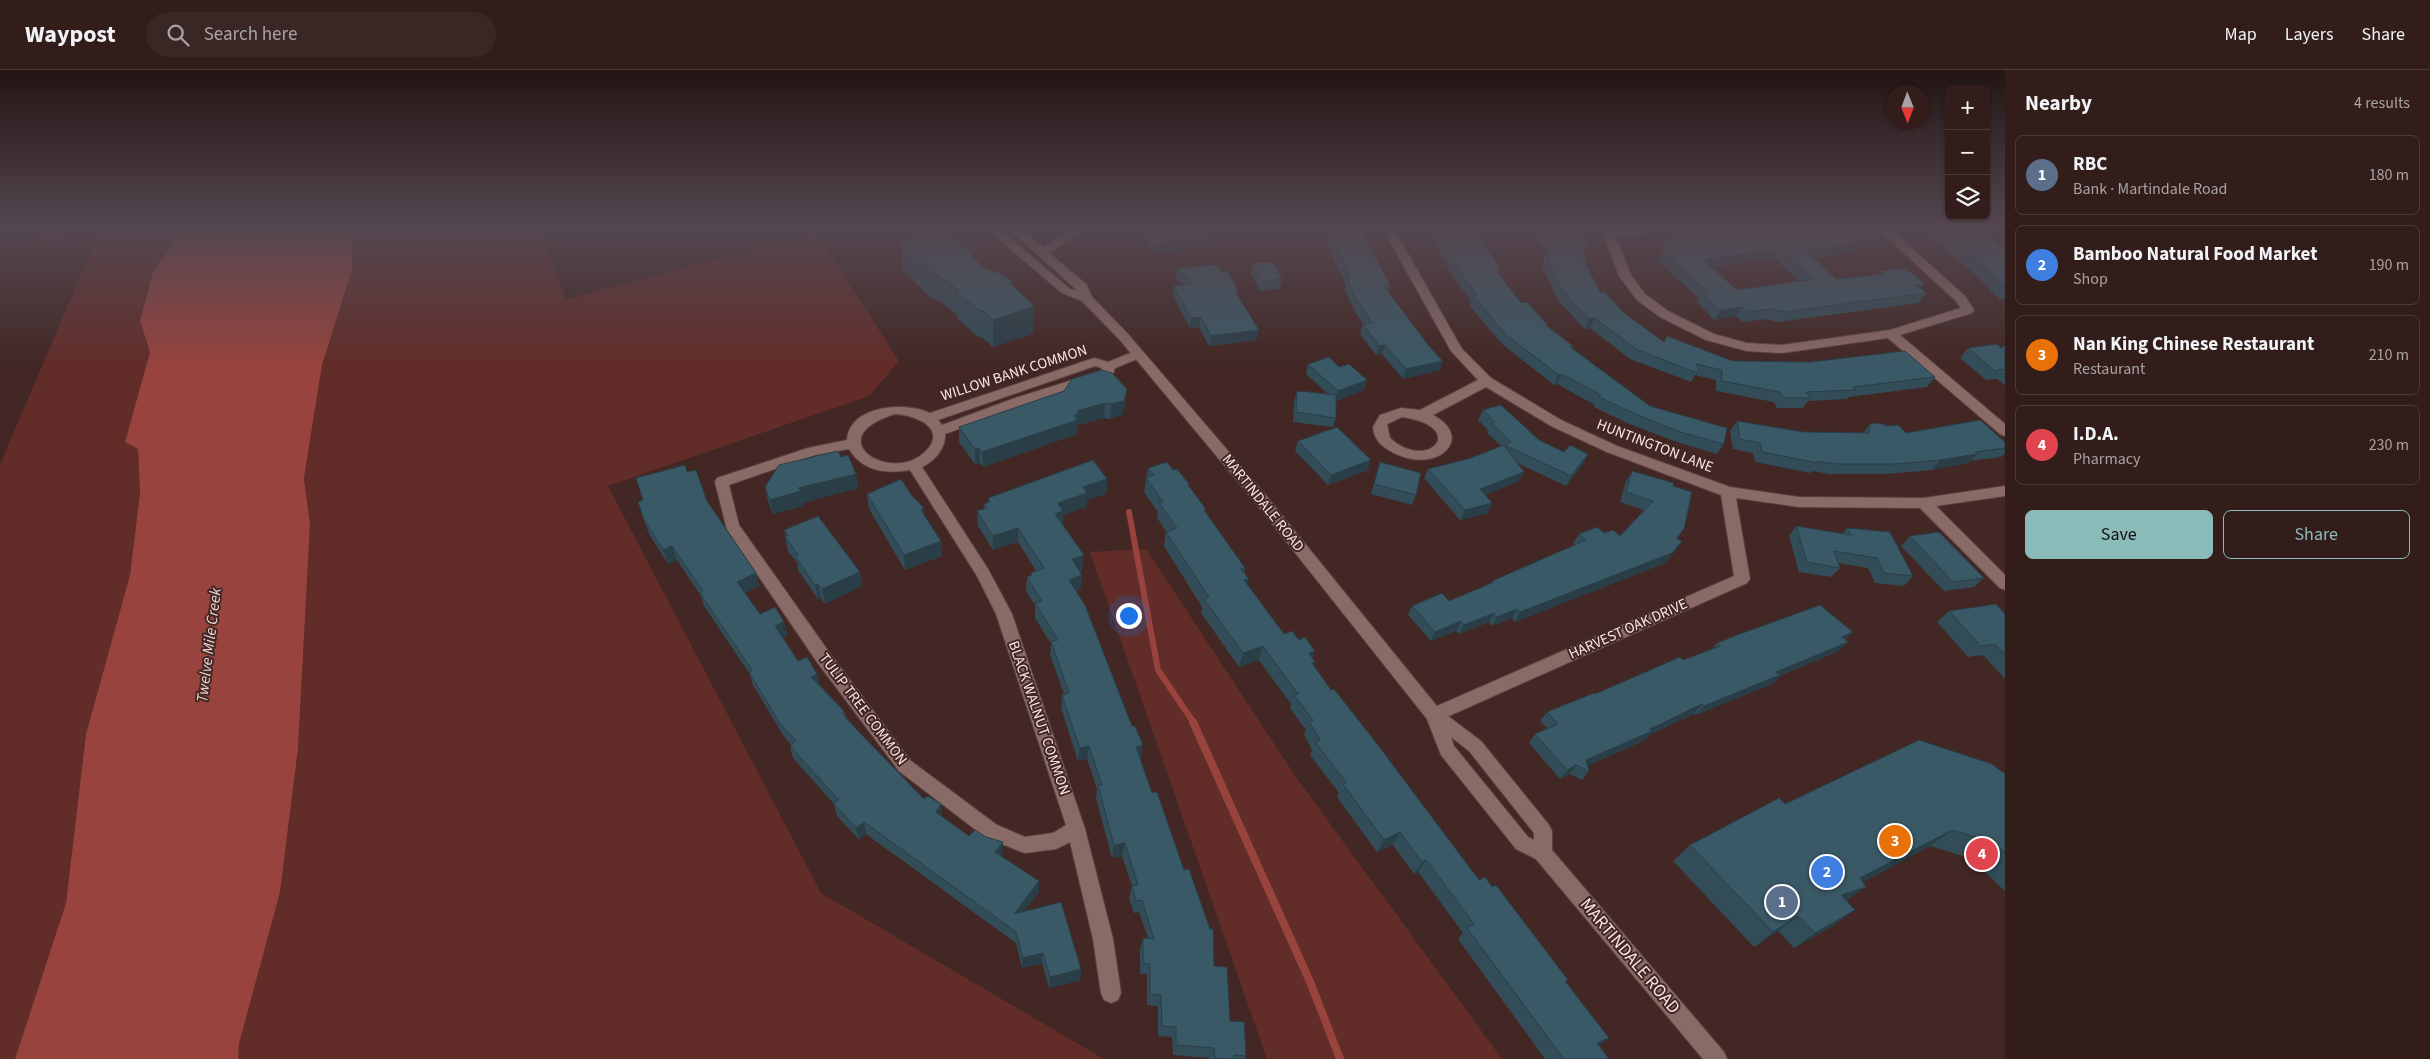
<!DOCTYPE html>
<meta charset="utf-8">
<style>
body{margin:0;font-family:"Source Sans 3",sans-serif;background:#3a2624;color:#f1f3f6}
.controls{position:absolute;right:15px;top:15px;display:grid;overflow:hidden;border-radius:8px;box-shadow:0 1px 4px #0004}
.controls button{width:45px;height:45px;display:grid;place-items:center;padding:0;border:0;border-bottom:1px solid #4d3b3a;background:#321d1b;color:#f1f3f6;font:25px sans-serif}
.compass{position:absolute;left:1885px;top:15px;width:45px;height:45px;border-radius:50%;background:#321d1b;box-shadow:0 1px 4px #0004;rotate:179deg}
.you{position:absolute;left:1128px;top:545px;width:18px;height:18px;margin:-12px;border:4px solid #fff;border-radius:50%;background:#1a73e8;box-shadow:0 0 0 8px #1a73e833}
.badge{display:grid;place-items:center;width:32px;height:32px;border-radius:50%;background:#8bbbb9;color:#fff;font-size:16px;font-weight:700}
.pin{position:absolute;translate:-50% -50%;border:2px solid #fff;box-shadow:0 1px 5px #0006}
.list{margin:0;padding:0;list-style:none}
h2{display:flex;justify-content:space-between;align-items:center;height:65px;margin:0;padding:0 20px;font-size:21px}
h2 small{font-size:16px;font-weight:400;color:#a8a2a3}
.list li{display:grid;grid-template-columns:32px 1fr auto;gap:15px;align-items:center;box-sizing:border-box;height:80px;margin:0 10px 10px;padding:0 10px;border:1px solid #4d3b3a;border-radius:8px}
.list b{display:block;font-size:19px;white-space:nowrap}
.list p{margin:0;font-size:16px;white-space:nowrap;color:#a8a2a3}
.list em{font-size:16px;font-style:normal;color:#a8a2a3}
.actions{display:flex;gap:10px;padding:15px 20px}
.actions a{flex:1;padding:11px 0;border:1px solid #8bbbb9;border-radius:8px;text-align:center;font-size:18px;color:#8bbbb9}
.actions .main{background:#8bbbb9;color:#111}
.icon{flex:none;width:28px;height:28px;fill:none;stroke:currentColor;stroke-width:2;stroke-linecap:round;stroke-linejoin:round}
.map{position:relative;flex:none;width:2005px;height:989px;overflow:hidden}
header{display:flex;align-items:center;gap:30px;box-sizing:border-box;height:70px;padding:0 25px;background:#321d1b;border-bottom:1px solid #4d3b3a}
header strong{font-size:24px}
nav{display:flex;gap:28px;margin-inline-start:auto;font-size:18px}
.search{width:350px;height:45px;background:#3a2624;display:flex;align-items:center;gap:12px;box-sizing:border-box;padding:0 18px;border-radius:28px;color:#a8a2a3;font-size:19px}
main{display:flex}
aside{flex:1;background:#321d1b}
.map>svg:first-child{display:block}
.green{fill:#622c28}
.water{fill:#98433d}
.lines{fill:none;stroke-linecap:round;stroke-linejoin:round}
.stream-far1{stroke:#98433d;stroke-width:6}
.stream{stroke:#98433d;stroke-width:8}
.street-casing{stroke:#5a4341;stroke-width:2}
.secondary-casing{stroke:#5a4341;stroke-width:2}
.street{fill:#8a6a66;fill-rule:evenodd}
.secondary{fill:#8a6a66;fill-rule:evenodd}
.wall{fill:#324d58;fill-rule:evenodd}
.shaded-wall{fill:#293e47}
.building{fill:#3a5966;stroke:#293e47;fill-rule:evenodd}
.labels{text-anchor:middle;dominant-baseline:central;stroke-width:4;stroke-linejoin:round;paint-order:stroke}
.street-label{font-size:15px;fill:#fae7e5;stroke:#422724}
.water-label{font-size:16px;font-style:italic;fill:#eed4d1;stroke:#422724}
.near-street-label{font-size:18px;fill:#fae7e5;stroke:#422724}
</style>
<header>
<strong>Waypost</strong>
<div class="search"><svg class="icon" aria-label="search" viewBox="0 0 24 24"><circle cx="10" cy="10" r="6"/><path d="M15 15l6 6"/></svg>Search here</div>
<nav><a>Map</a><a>Layers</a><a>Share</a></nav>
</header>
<main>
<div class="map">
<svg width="2005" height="989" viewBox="0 0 2005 989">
<rect width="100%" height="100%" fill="#422724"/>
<path class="green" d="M46,159H183L153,202L140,251L150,282L125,372L138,379L140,423L130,505L86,664L66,833L15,989H0V395L98,164L41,171Z
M352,159H539L566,229L817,164L899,291L869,326L608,416L821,823L1104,989H238L239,974L280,822L298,679L310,454L304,408L322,295L352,200Z
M1146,479L1296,707L1502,989H1267L1090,482Z"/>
<path class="water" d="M183,159H352V200L322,295L304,408L310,454L298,679L280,822L239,974L238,989H15L66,833L86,664L130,505L140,423L138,379L125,372L150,282L140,251L153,202Z"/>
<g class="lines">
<path class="stream-far1" d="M1129,442L1158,600L1194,653"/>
<path class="stream" d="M1193,652L1311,914L1340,989"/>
<defs>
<path id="street" d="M1072,159H1085L1047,184H1039V180Z
M1383,159H1394L1462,279L1491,308L1561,350L1617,376L1730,417L1799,427L1924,428L2005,416V426L1936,436L2005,505V520L2000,518L1920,438L1799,437L1736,428L1750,509L1747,513L1440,650L1434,652L1428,650L1426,645L1428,640L1734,506L1721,425L1607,382L1551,356L1486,317L1433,345C1476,368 1437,405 1394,383C1382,377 1374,370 1373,357L1380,345L1401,338L1420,340L1478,310L1451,281ZM1402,347C1470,357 1428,403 1390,368L1387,354Z
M1602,159H1656L1651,162L1616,167L1631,205L1645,224L1668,241L1714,264L1747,273L1782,275L1890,260L1961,238L1956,231L1878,159H1890L1965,226L1974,240L1972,243L1900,265L2005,354V366L2000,364L1888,268L1782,283L1747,281L1706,270L1660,247L1637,230L1619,206Z
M1138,280L1144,284L1142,287L1115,298L1112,307L1025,334L945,364C946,378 935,391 922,397L988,499L1012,544L1085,759L1113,869L1121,923L1118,930L1111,933L1104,930L1101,923L1093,869L1070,772L1056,779L1025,783L1019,781L985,767L899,701L817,592L727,460L715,412L717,408L808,378L847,370C849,335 906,331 930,343L1091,289L1095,288L1108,292ZM1095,296L1102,298L1101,301L1015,328L942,355L938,350ZM895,344C915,345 949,358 925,382C890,415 818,368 895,344ZM849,379C863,402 886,404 910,400L977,506L996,544L1066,755L1053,763L1025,767L997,755L911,691L829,582L739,455L729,415L815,385Z"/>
<path id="secondary" d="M987,159H999L1070,219L1078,221L1009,159H1021L1087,215L1092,227L1128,264L1264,423L1440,640L1481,671L1549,755L1552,761V780L1724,982L1727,989H1703L1536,789L1516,779L1441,685L1427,649L1254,431L1120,270L1082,231L1062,223ZM1451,667L1469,681L1534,763V770L1528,767L1454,676Z"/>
</defs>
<use href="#street" class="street-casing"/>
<use href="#secondary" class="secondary-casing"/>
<use href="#street" class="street"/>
<use href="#secondary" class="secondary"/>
</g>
<path class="wall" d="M1141,159H1207L1205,177L1153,183Z
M1324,159H1361L1390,215L1388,221L1440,300L1403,309L1382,284L1376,285L1360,264L1363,254L1355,242L1345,220L1346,215L1325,169L1326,164Z
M1429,159H1478L1481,162L1479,166L1500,198L1498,202L1521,233L1548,257L1573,276L1572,278L1650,336L1724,374L1717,384L1674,371L1627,353L1594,337L1595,335L1557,314L1554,315L1502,274L1469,235L1471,231L1450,202L1435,174L1436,171Z
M1531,159H1582L1588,168L1585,174L1587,176L1583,183L1587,188L1585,192L1601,223L1624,243L1664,272L1733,291L1935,307L1927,317L1849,327L1847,329L1808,331L1803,338H1777L1774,332L1716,321V310L1695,305L1691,312L1630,289L1590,258L1585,259L1558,230L1542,197L1544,194L1542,192L1546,183Z
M1919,159H2005V162H1982L2005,181V229H1999L1970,199Z
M1667,168L1874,177L1813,188L1837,209L1878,205L1880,201L1921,219L1926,223L1919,233L1778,252L1764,249L1742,252L1736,246L1714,250L1697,232L1699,229L1658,190L1663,180H1665L1662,178ZM1774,188L1800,211L1737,220L1712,197Z
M901,173L973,187L987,199L1011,214L1034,236L1033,263L993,277L983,268L978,267L957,248V245L940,231L931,228L903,200Z
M1253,193L1282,209L1279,219L1260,221L1251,203Z
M1177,198L1238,220L1237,224L1259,260L1256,270L1209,276L1199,257L1190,258L1173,226L1174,216L1183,215L1176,208Z
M2005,275V315L1997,309L1986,310L1960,288L1968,278H2001Z
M1308,294L1339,297L1367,310L1364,320L1336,331V348L1333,357L1293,352L1294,332L1297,322L1328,324L1306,304Z
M1127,319L1125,334L1122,345L1110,349L1104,348L1078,355L1077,364L983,397L980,393L975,394L959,372V357Z
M1483,340L1539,370L1564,382L1588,384L1583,394L1566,416L1517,393L1519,411L1485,425L1492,433L1488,443L1460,450L1424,408L1428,399L1471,388L1501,376L1487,363L1488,360L1478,350Z
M1737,351L1804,362L1863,363L1870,354L1887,356L1906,363L2005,372V383L2001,387L1970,391L1968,393L1932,400L1886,404H1829L1812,401L1810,403L1755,392L1753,383L1733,379L1730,361Z
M1298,371L1368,400L1328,415L1295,381Z
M841,387L856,404L858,418L803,433V436L773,444L768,431L765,417Z
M1380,392L1416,425L1412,435L1371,424Z
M1148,398L1173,400L1189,417L1206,443L1245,498L1244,503L1249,509L1247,514L1284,564L1299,570L1315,581L1312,588L1315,592L1314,596L1331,620L1479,810L1492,817L1568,910L1566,912L1599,975L1609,989H1545L1458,869L1463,863L1428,815L1418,802L1414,804L1393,775L1377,782L1337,727L1339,723L1310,685L1312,680L1304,664L1306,660L1290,638L1291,634L1259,590L1239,597L1201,543L1202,537L1164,476L1166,461L1157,448L1158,442L1144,422Z
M1632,401L1673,416L1684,459L1677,469L1682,471L1675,481L1665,493L1515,552L1512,548L1492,556L1489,552L1459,564L1456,561L1431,571L1408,545L1412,536L1449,531L1490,514L1492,511L1575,475L1573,473L1579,464L1604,463L1620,466L1644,440L1620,432L1626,411Z
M687,402L756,503L759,516L745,523L760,544L788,565L783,568L798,591L817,604L820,615L844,641L846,647L857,660L924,729L941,734V746L969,766L986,767L1003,772V783L1001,786L1039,811V822L1024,841L1081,899L1080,910L1049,918L1042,893L1022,898L1016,873L866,764L859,770L837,746L834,734L793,688L790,676L791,675L783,665L753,615L749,603L704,536L701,526L677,490L668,494L649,464L638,432L643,430Z
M1107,409L1106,424L1087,430L1086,437L1063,445V454L1084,485L1082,500L1080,501L1081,519L1076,521L1141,688H1140L1214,896L1230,951L1246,986L1245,989H1210V988L1173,985L1172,967L1158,966V936L1147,935V904H1140V879L1143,868H1148L1139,842L1134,843L1129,828L1132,816L1122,786L1112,788L1096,728L1097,719L1087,689L1078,691L1061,638L1062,625L1064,624L1050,585L1051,574L1035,548V535L1026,521L1027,507L1031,505V503L1036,501L1018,472L993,480L978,456L977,441L984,439V434L988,432V428Z
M867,424L925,446L942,486L905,500L869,439Z
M1796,456L1842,464L1847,458L1913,506L1904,516L1875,513L1868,498L1838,493L1840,498L1831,507L1799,502L1789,466Z
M784,460L860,502L862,516L825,534L821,528L818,529L798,500L797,493L788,481L785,466H786Z
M1910,466L1984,508L1974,517L1944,521L1901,476Z
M1949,541L2005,544V609L1983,585L1968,587L1937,552Z
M1853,562L1845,570L1848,572L1839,581L1780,606L1772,614L1696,645L1694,644L1649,665L1645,670L1587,696L1589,701L1582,710L1570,704L1560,709L1529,673L1535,664L1547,658L1540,651L1547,642L1595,624L1712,579L1717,573Z
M2005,704V821L1970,788L1930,776L1863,812L1847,831L1834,855L1794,878L1778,861L1754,877L1673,791L1690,775L1785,734Z"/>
<path class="shaded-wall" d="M1207,167L1205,177L1153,183L1154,174Z
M1880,168L1874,177L1799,190L1805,181Z
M1780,179L1774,188L1698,199L1704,190Z
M1925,214L1918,223L1916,215Z
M1034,236L1033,263L993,277V250Z
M1742,237L1736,246L1714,250L1720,240Z
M1201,247L1199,257L1190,258L1191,248Z
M1595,248L1590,258L1585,259L1589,249Z
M1259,260L1256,270L1209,276L1211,266Z
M1385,275L1382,284L1376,285L1379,276Z
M1443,291L1440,300L1403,309L1406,299Z
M1562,304L1557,314L1554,315L1559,305Z
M1367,310L1364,320L1335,331L1338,321Z
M1127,319L1125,334L1122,345L1110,349L1111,334Z
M1105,333L1104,348L1078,355L1077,364L983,397L982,382L1074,345L1077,341Z
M979,378L980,393L975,394V379Z
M1588,384L1583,394L1566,416L1571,406Z
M1977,384L1968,393L1932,400L1940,390Z
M1371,390L1368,400L1328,415L1331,405Z
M1524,402L1519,411L1476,429L1480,419Z
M856,404L858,418L803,433V436L773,444L770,430L798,418Z
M1107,409L1106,424L1087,430L1086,437L1063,445L1062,456L1055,444L1058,433L1083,417Z
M1492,433L1488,443L1460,450L1465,440Z
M924,438L925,452L921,440Z
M1018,458V472L993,480V466Z
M941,471L942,486L905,500L904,485Z
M1682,471L1675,481L1665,493L1515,552L1520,542Z
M672,476L677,490L668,494L663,480Z
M1084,485L1082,500L1071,504L1072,489Z
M860,502L862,516L825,534L822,519Z
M756,503L759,516L741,525L737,512Z
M1082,505L1081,519L1068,524L1069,510Z
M1249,509L1245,523L1244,510Z
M818,514L821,528L818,529L815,515Z
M1517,539L1512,548L1492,556L1497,547Z
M1494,543L1489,552L1459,564L1464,555Z
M1461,551L1456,561L1431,571L1435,562Z
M784,552L788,565L779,569L775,556Z
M1853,562L1844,571L1842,567Z
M1848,572L1839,581L1780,606L1772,614L1696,645L1704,636L1776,602Z
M1263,576L1259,590L1239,597L1243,583Z
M1315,581L1310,595L1309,583Z
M817,604L820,617L811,607Z
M1702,634L1694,644L1649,665L1645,670L1582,698L1586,690Z
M1143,675L1141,688L1134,690L1136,677Z
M1089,676L1087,689L1078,691L1080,678Z
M1576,695L1570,704L1560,709L1567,700Z
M941,734L942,747L936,742Z
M864,752L866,764L859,770L856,758Z
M1952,760L1930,776L1840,824L1860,808Z
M1400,762L1393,775L1377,782L1384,770Z
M1003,772V783L995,793V782Z
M1125,773L1122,786L1112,788L1114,775Z
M1426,790L1418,802L1414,804L1422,792Z
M1039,811V822L1014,855V844Z
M1866,817L1845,832L1841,825Z
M1855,840L1834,855L1794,878L1815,863Z
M1798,846L1778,861L1754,877L1773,862Z
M1043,883L1042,893L1022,898L1023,888Z
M1081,899L1080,910L1049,918L1050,907Z
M1609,968L1596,978L1597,973Z"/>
<path class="building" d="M1147,159H1207V167L1154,174Z
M1328,159H1361L1390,215L1384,216L1429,276L1443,291L1406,299L1385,275L1379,276L1363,254L1372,253L1358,232L1347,210H1351Z
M1438,159H1478L1481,162L1477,163L1500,198L1495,199L1521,233L1527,232L1548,255H1546L1573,276L1570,277L1650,336L1727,358L1724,374L1680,362L1633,343L1599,327L1601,325L1562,304L1559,305L1506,265L1473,225H1477L1454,193L1439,165H1441Z
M1541,159H1582L1588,168H1580L1587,176L1579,177L1587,188H1582L1601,223L1605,222L1624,243L1664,272L1667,266L1733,291L1810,292L1905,281L1935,307L1853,317L1855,320L1806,322L1810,328H1784L1780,322L1722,311V300L1696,294L1699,298L1697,303L1636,279L1595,248L1589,249L1562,220L1547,187H1550L1546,182H1556Z
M1745,159H1870L1880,168L1805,181L1837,209L1884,204L1880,201L1905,198L1925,214L1916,215L1926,223L1784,242L1770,239L1748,242L1742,237L1720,240L1702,223L1708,222L1663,180L1678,178L1667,168ZM1780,179L1814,209L1737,220L1704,190Z
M1938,159H1978L2005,181V217L1977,190Z
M929,160L941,161L973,183L971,186L987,199L1002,204L1011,211L1010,213L1034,236L993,250L983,241L978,240L956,221L957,219L938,205L929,201L901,173Z
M1273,192L1282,209L1262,211L1253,193Z
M1216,195L1222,202H1228L1238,220L1235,221L1259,260L1211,266L1201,247L1191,248L1174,216L1192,214L1177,198Z
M1997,274L2001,278L2005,275V299L1995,301L1968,278Z
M1329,287L1339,297L1349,294L1367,310L1338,321L1308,294Z
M1101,300L1112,303L1127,319L1124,331L1111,334L1105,333L1077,341L1079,344L1074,345L1078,350L982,382L979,378L975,379L959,357L1064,321L1072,309Z
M1300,321L1336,325V348L1296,342L1297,322Z
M1501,335L1539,370L1564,382L1570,375L1588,384L1571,406L1505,375L1511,372L1491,353L1495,352L1483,340Z
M1980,350L2005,372V378L1975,382L1977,384L1940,390L1894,394H1836L1817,391L1818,393L1762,382L1760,373L1740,369L1737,351L1804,362L1869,363L1870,354L1880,353L1887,356L1898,355L1906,363Z
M1337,357L1371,390L1331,405L1298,371Z
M1504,375L1524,402L1480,419L1492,433L1465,440L1428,399L1471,388Z
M838,381L841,387L848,385L856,404L798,418L801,421L770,430L765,417L779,395Z
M1093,390L1107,409L1083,417L1087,423L1058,433L1063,441L1055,444L1084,485L1072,489L1082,505L1069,510L1085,535L1132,656H1135L1143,675L1136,677L1152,723L1157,722L1184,800L1189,799L1210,859H1213L1214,896L1227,897L1230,951L1244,952L1246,986L1234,985V989L1215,988L1214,978L1176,975V957L1162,956L1161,925L1150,924V894L1143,893V868L1154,869L1142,830L1136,831L1132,816L1138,815L1125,773L1114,775L1098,715H1102L1089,676L1080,678L1073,658L1062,625L1069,623L1051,571L1058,570L1035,533L1042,531L1027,507L1032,505L1031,503L1044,498L1018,458L993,466L977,441L987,438L984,434L990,432L988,428Z
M1167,392L1173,400L1177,399L1190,415H1188L1206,439L1204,440L1245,498L1241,499L1249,509L1244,510L1284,564L1292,561L1299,570L1305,567L1315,581L1309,583L1315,592L1312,593L1331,620L1334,619L1378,675L1479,810L1485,807L1492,817L1496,815L1568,910L1565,911L1609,968L1597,973L1609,989H1564L1467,858L1474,854L1436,803L1426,790L1422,792L1400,762L1384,770L1343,714L1346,712L1315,672L1320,670L1309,651L1313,650L1294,625L1298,624L1263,576L1243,583L1204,529L1209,527L1166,462L1177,458L1159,433L1163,432L1146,408L1154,405L1148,398Z
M1380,392L1421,403L1416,425L1374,414Z
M685,395L687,402L696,400L707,431L756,503L737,512L760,544L775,537L784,552L775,556L798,591L807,587L817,604L811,607L844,641L842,643L857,660L924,729L928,726L941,734L936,742L969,766L975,760L986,767L1003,772L995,782L1039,811L1014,844L1061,832L1081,899L1050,907L1043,883L1023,888L1016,862L864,752L856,758L834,734L839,730L790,676L796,671L779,652L749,602L752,600L700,523L703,521L672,476L663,480L644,450L638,432L643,430L636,408Z
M1632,401L1674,413L1673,416L1692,422L1684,459L1676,468L1682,471L1672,483L1520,542L1517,539L1497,547L1494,543L1464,555L1461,551L1435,562L1412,536L1442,523L1449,531L1494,512L1492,511L1586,470L1579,464L1597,457L1604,463L1613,460L1620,466L1653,431L1626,422Z
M901,409L913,427L924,438L921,440L941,471L904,485L867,424Z
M818,446L860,502L822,519L818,514L815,515L795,486L798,485L785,466L788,465L784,460Z
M1796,456L1851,465L1847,458L1890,462L1913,506L1884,503L1877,488L1834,481L1840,498L1807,492Z
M1939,462L1984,508L1953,512L1910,466Z
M1996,534L2005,544V584L1995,574L1981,576L1949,541Z
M1820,535L1853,562L1842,567L1848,572L1776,602L1780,605L1704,636L1702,634L1650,659L1652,661L1586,690L1589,701L1576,695L1567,700L1535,664L1558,654L1547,642L1594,623L1595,624L1680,587L1683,590L1720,576L1717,573L1737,565Z
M1919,670L1992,694L2005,704V783L1993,772L1952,760L1860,808L1866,817L1841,825L1855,840L1815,863L1798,846L1773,862L1690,775L1779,728L1785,734Z"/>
<linearGradient id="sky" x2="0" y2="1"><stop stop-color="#241514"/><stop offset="0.53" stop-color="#544750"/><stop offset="1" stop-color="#544750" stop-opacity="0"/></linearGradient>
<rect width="2005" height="298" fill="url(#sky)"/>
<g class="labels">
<g class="street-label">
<text transform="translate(1014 303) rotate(-18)">WILLOW BANK COMMON</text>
<text transform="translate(1655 376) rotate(21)">HUNTINGTON LANE</text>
<text transform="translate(1263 433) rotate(51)">MARTINDALE ROAD</text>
<text transform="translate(1628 559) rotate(-24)">HARVEST OAK DRIVE</text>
<text transform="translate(863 639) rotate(53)">TULIP TREE COMMON</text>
<text transform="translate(1039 648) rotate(71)">BLACK WALNUT COMMON</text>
</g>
<g class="water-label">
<text transform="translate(209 575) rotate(-83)">Twelve Mile Creek</text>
</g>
<g class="near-street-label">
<text transform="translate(1630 886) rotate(50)">MARTINDALE ROAD</text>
</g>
</g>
</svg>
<div class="controls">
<button>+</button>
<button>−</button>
<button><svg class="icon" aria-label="layers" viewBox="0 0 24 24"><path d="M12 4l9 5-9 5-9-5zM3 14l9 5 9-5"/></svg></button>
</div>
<svg class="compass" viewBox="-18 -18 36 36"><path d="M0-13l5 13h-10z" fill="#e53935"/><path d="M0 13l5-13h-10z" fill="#a8a2a3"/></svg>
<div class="you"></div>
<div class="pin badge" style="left:1782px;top:832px;background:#5c6f8a">1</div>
<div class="pin badge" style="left:1827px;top:802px;background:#3f7fe0">2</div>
<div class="pin badge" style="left:1895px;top:771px;background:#e8710a">3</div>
<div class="pin badge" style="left:1982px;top:784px;background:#e0444e">4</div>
</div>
<aside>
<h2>Nearby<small>4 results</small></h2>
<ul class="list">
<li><span class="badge" style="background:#5c6f8a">1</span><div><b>RBC</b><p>Bank · Martindale Road</p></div><em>180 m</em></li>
<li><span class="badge" style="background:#3f7fe0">2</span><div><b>Bamboo Natural Food Market</b><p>Shop</p></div><em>190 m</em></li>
<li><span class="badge" style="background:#e8710a">3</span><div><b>Nan King Chinese Restaurant</b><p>Restaurant</p></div><em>210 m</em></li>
<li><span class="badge" style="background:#e0444e">4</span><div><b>I.D.A.</b><p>Pharmacy</p></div><em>230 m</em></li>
</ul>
<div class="actions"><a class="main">Save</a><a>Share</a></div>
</aside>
</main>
